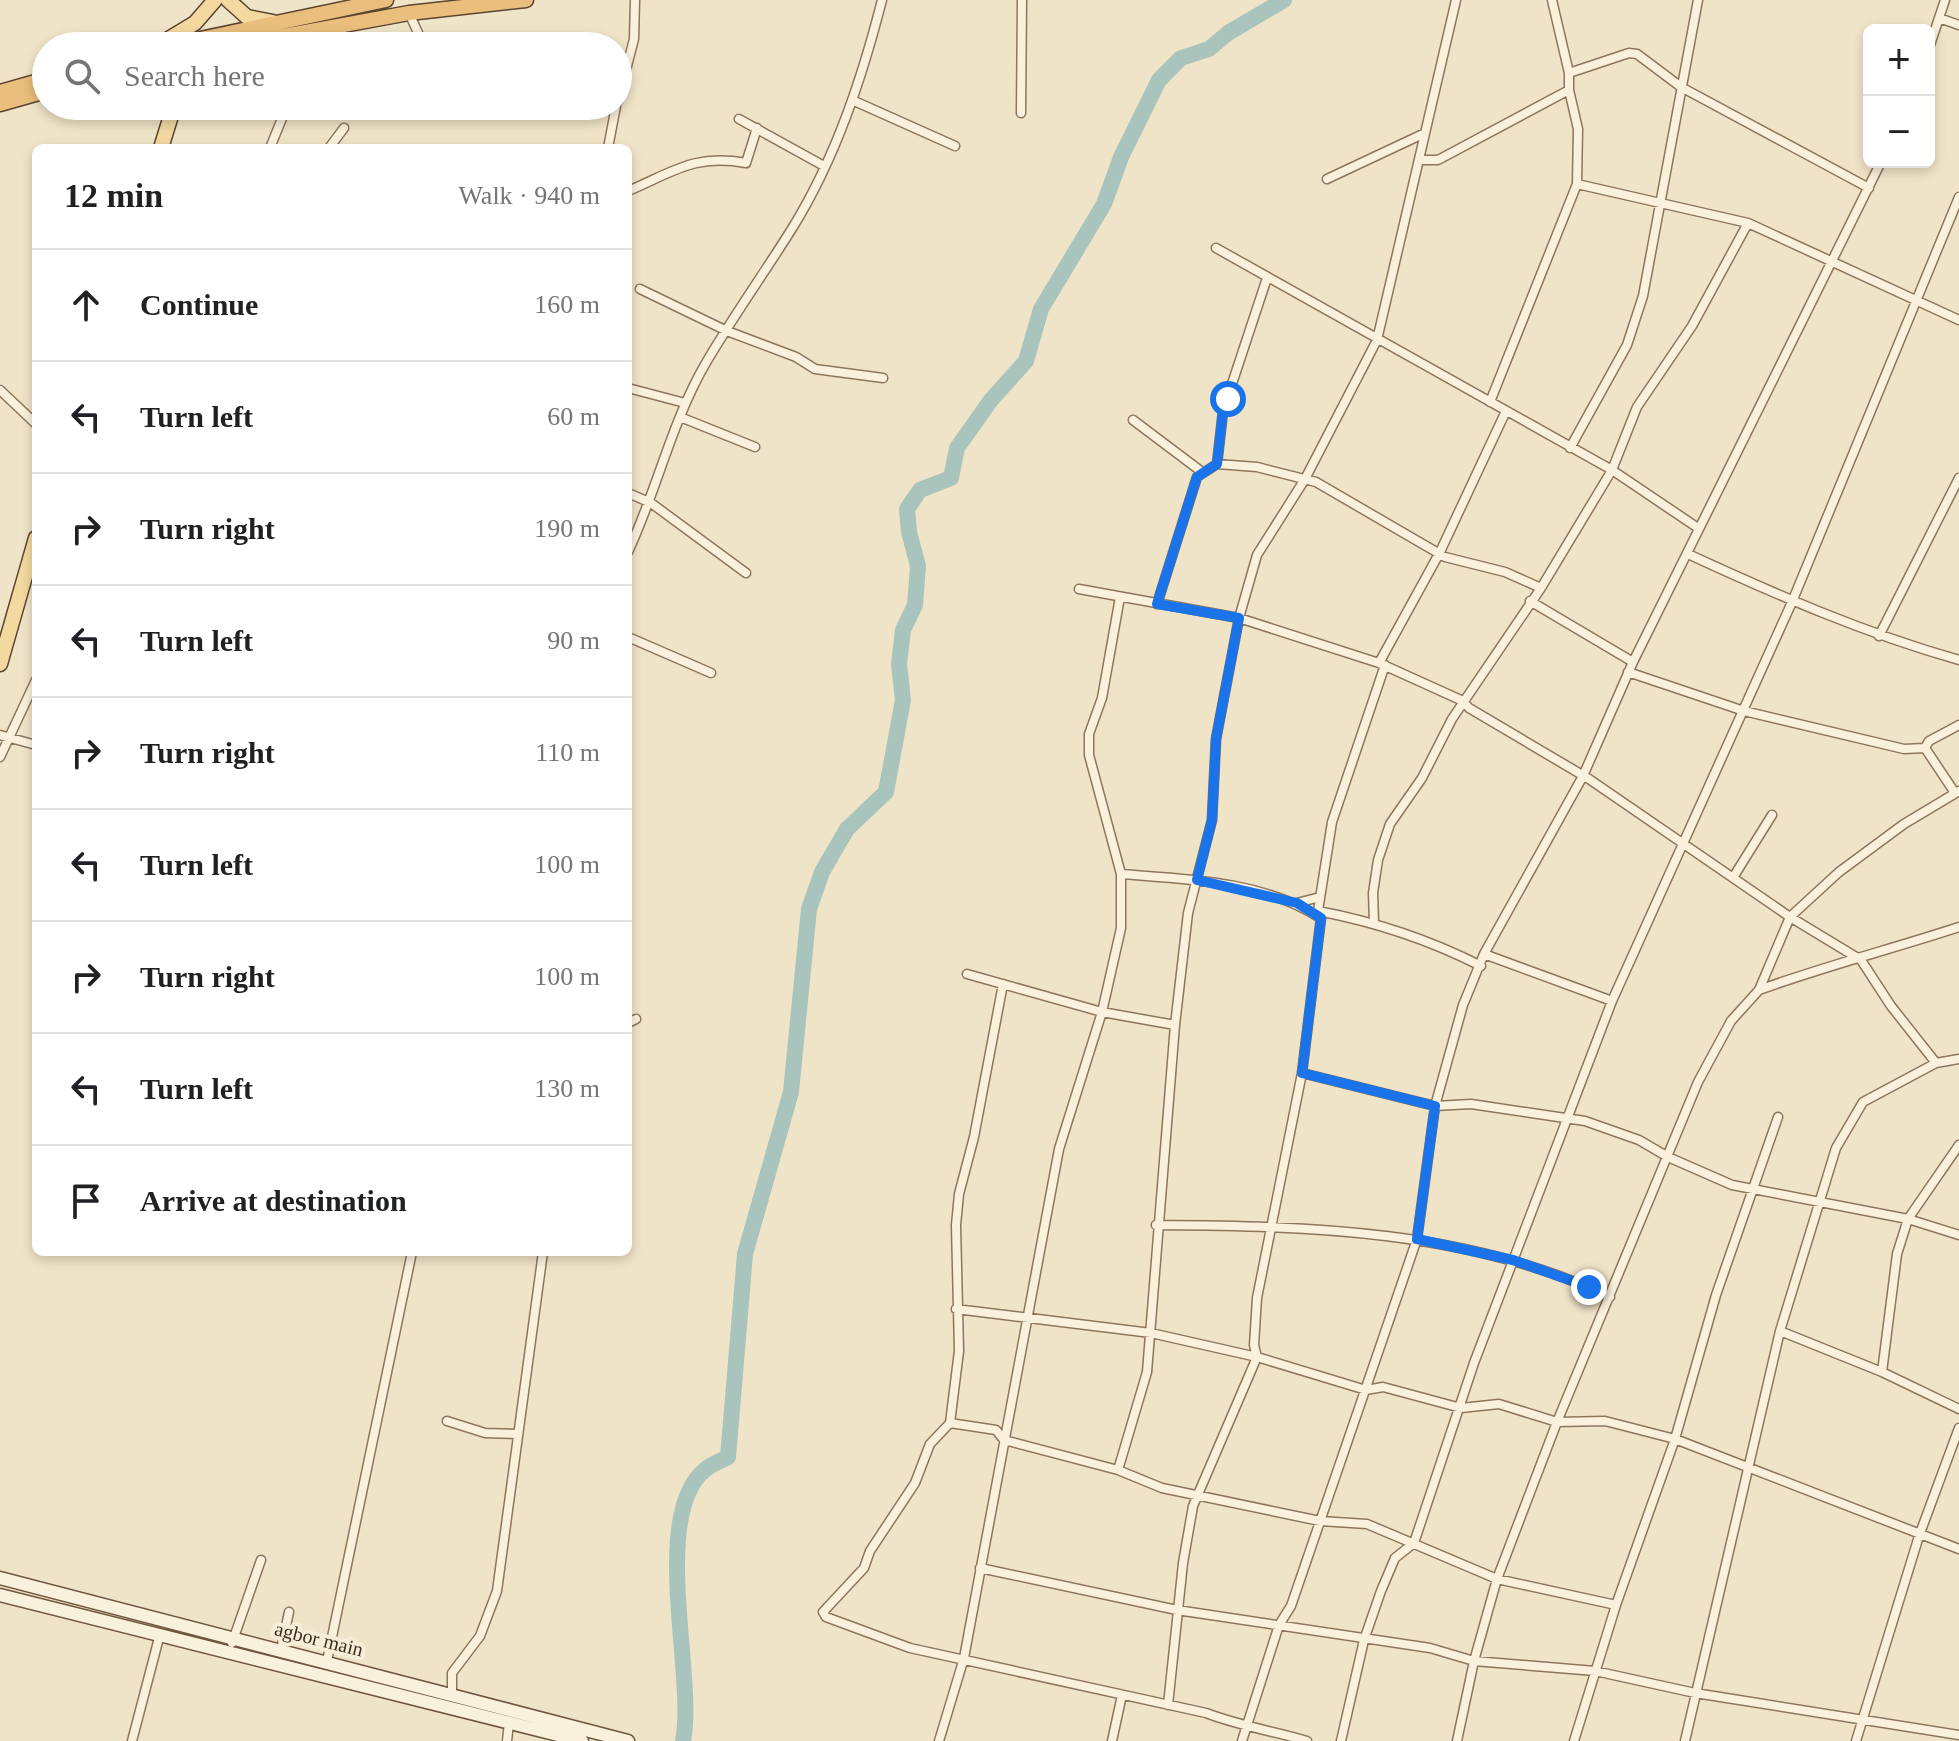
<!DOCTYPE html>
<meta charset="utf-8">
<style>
body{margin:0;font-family:"Times New Roman",serif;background:#f6f6f6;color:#202124}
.controls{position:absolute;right:24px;top:24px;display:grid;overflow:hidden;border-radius:12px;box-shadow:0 4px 12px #0003}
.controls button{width:72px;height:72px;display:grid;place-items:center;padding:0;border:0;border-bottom:2px solid #e0e0e0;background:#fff;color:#202124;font:40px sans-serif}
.stop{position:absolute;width:24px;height:24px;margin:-18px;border:6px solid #1a73e8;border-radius:50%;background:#fff}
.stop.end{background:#1a73e8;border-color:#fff;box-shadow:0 2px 8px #0008}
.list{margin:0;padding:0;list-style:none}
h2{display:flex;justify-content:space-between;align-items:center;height:104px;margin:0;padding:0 32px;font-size:34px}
h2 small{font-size:26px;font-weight:400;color:#757577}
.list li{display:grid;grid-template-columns:52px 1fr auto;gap:24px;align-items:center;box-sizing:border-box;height:112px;padding:0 32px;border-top:2px solid #e0e0e0}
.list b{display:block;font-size:30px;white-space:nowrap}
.list em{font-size:26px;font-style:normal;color:#757577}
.icon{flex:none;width:44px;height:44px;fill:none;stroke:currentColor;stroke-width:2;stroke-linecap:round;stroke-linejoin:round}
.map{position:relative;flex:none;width:1959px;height:1741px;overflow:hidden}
.search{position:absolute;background:#fff;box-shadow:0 4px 12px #0003;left:32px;top:32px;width:600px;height:88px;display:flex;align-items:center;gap:20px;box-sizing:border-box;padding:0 28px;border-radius:44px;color:#757577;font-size:30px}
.panel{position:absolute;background:#fff;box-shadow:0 4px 12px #0003;left:32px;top:144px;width:600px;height:1112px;border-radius:12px}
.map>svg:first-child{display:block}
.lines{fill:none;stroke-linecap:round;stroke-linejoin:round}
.river{stroke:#a9c4bc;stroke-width:16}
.minor-casing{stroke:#8d765c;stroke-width:11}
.secondary-casing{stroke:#6f573f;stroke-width:15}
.primary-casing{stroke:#5b4430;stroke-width:17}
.trunk-casing{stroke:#5b4430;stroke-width:17}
.minor{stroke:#faf1dc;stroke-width:8}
.secondary{stroke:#faf1dc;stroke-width:12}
.primary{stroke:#f3d9a0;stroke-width:14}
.trunk{stroke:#eabe7c;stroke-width:14}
.route{stroke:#1a73e8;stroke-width:10}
.labels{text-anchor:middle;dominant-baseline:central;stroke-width:8;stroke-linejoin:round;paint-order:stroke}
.street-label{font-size:20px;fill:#3d2e20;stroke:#f7eed8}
</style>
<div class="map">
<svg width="1959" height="1741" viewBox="0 0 1959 1741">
<rect width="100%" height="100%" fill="#f0e4c8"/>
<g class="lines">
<path class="river" d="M683,1741C696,1677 649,1513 706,1469C712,1464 721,1461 728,1457L745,1254L791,1092L809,909L822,872L847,829L886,792L903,700L899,664L903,630L915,605L918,566L909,532L907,509L920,490L951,478L957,448L991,400L1026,361L1041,309L1104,204L1121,157L1159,80L1181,58L1209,49L1228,33L1284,0"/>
<defs>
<path id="minor" d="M409,13L424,46
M1939,18L1959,25
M308,46L314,31
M1929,48L1945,0
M1569,73L1629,53L1637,54L1681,87L1869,188
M852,100L955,146
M618,101L634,39L635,0
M1021,113L1022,0
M739,119L824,166
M270,148L287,106
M329,148L344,128
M608,148L616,106
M1419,160H1438L1569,90
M1327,179L1425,133
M1577,184L1748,223L1959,320
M628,191C675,171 694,154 746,163L757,128
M1216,248L1612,470L1698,528
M640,289L727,331L796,357L815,369L883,378
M628,388L685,403
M0,390L36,424
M1490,402L1577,184L1578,129L1569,90V73L1552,0
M680,417L755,447
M1133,420L1202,472
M1570,448L1627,345L1643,296L1698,0
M1217,464L1223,411L1267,278
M628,493L651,503L746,573
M628,552C657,490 672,420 707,361C734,315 765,272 793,227C836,157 862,78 882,0
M1688,554C1777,595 1864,633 1959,660
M1079,589L1239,618L1379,663L1463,701L1469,708L1589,779L1790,917L1861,960L1891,1006L1936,1063
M1530,601L1633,662
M1157,604L1197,477L1217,464L1257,467L1316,482L1445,557L1505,572L1541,588
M1879,636L1959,478
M628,637L711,673
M1379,663L1440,552L1506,411
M1628,672L1744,711L1904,749L1925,748L1929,741L1959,725
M0,735L36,745
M1925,748L1955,793
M0,757L36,680
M1121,874C1186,879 1264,881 1320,918
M1734,876L1772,815
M1297,903L1320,897
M1318,911C1376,922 1428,939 1481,966
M1374,922L1373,893L1378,860L1390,824L1422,778L1452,719L1541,588L1612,470L1637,407L1692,326L1748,223
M1484,954L1612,1001
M967,974L1102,1012L1175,1025
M1003,984L974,1137L959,1194L956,1225L959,1351L950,1423L930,1444L915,1483L870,1551L864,1568L823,1612L826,1617L910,1648L1206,1713C1240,1726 1273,1731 1307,1741
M1759,990C1825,966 1892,949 1959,927
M628,1023L636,1019
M1302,1073L1435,1106L1471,1104L1585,1121L1639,1140L1668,1157L1732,1185L1908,1219L1959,1235
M1156,1225C1310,1226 1469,1230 1610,1297
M956,1309L1151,1333L1257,1357L1366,1390L1383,1387L1461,1408L1499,1404L1557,1422L1605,1421L1675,1439L1959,1549
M1780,1331L1882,1372L1959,1409
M1882,1372L1897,1254L1908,1219L1959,1145
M447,1421L485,1433L518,1434
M950,1423L996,1430L1004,1440L1118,1470L1162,1488L1320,1521L1367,1524L1497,1579L1616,1605
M1118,1470L1147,1372L1175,1025L1188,913L1212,820L1216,739L1239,618L1257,555L1305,479L1377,340L1456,0
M980,1568L1177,1610L1430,1648L1474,1661L1595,1671L1695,1693L1959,1735
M232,1643L261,1560
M281,1650L289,1612
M327,1661L412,1252
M452,1694V1673L480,1636L497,1591L543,1252
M1168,1705L1183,1563L1193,1506L1257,1357L1254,1345L1257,1298L1302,1073L1321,918L1318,911L1332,822L1385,665
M132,1741L160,1634
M507,1741L509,1723
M939,1741L964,1658L1059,1149L1102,1012L1121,928V874L1089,755V734L1102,698L1120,597
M1112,1741L1122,1695
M1242,1741L1279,1625L1291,1606L1417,1239L1435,1106L1463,1005L1484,954L1583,776L1633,662L1881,162
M1341,1741L1364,1640L1381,1591L1395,1558L1414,1543L1474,1363L1612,1001L1792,602L1959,197
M1457,1741L1474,1661L1497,1579L1557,1422L1698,1082L1731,1021L1759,990L1790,917L1839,872L1904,824L1959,791
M1574,1741L1616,1605L1675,1439L1716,1295L1778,1117
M1685,1741L1780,1331L1836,1148L1863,1102L1936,1063L1959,1059
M1856,1741L1919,1536L1959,1428"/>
<path id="secondary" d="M0,1578L628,1741
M0,1595L582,1741"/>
<path id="primary" d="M228,0L247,17L273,22
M157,46L195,23L215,0
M161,148L174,106
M0,664L36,538"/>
<path id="trunk" d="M167,46L386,0
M228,46L409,13L526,0
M0,92L46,79
M0,104L46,91"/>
</defs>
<use href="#minor" class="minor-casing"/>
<use href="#secondary" class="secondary-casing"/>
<use href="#primary" class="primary-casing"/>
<use href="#trunk" class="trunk-casing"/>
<use href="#minor" class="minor"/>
<use href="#secondary" class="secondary"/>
<use href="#primary" class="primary"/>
<use href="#trunk" class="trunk"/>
</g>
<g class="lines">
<path class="route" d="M1228,399L1223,411L1217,464L1197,477L1157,604L1239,618L1216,739L1212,820L1197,880L1297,903L1321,918L1302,1073L1435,1106L1417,1239L1513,1260L1589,1287"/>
</g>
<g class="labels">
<g class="street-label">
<text transform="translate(319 1639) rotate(14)">agbor main</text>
</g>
</g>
</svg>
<div class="controls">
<button>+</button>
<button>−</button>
</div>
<div class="stop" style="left:1228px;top:399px"></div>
<div class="stop end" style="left:1589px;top:1287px"></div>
<div class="search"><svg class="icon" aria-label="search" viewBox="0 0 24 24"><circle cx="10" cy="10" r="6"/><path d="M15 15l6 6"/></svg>Search here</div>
<section class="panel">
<h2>12 min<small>Walk · 940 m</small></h2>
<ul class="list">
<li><svg class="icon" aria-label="ahead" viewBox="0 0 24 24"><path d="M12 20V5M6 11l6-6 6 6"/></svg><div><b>Continue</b></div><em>160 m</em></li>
<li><svg class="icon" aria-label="left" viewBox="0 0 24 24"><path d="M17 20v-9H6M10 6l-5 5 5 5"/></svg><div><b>Turn left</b></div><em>60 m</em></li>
<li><svg class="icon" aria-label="right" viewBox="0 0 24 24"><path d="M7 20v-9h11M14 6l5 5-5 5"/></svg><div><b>Turn right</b></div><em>190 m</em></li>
<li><svg class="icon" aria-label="left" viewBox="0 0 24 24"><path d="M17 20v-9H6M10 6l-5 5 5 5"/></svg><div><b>Turn left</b></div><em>90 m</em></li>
<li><svg class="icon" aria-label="right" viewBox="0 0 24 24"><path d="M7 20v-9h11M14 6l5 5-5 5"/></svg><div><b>Turn right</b></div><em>110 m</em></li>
<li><svg class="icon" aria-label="left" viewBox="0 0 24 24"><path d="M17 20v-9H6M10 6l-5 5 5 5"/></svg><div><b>Turn left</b></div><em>100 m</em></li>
<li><svg class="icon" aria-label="right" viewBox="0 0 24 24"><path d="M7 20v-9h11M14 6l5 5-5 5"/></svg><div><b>Turn right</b></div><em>100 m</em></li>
<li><svg class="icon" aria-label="left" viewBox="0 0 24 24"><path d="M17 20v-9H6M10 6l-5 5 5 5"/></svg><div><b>Turn left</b></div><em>130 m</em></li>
<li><svg class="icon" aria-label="arrive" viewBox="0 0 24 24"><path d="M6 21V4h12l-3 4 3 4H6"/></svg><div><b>Arrive at destination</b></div></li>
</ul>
</section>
</div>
